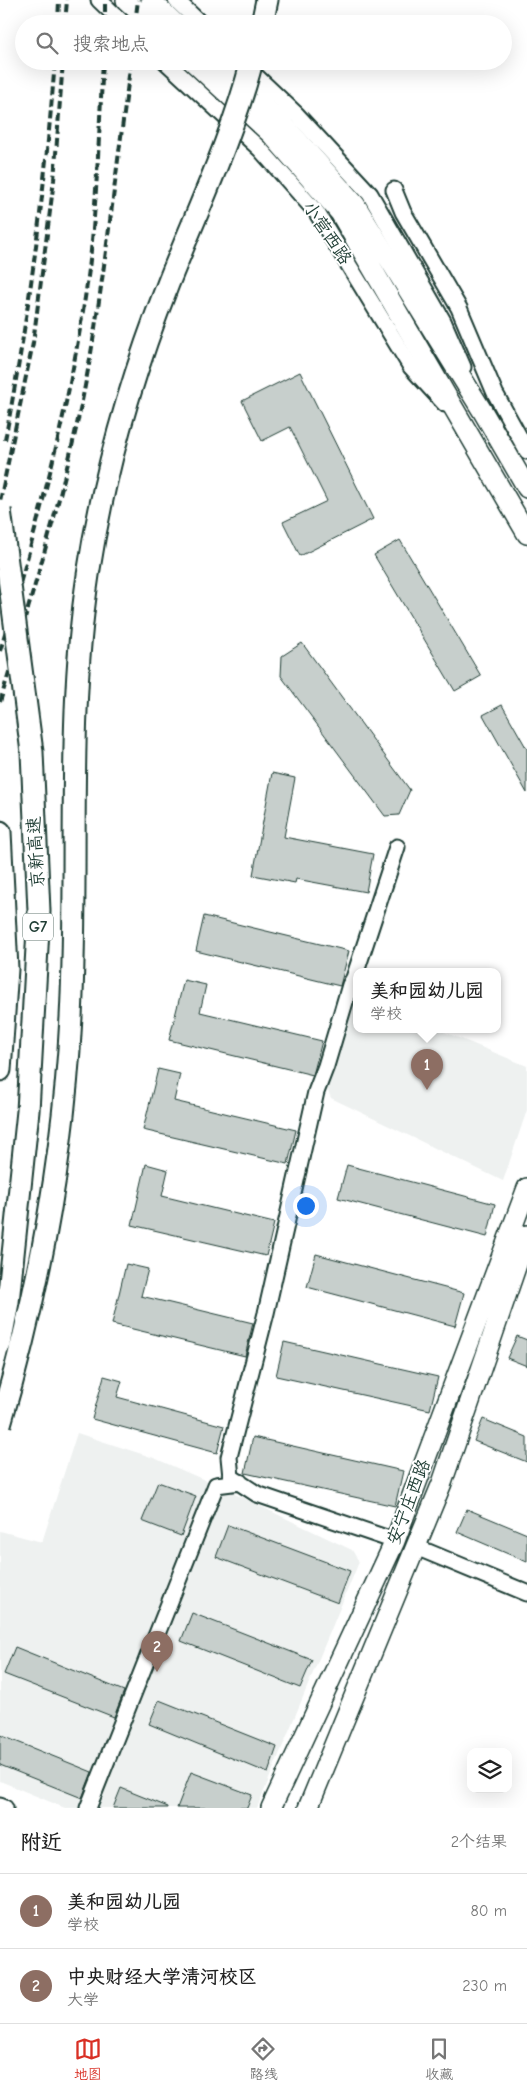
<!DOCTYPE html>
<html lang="zh">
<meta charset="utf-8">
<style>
body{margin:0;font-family:"Comic Neue","LXGW WenKai TC",sans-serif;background:#f2f2f2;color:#222}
.controls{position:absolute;right:15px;bottom:15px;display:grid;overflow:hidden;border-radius:10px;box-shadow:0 5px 20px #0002}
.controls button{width:45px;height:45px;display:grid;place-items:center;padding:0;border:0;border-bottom:1px solid #e0e0e0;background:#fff;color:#222;font:25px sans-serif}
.you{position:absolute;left:305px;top:1205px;width:18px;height:18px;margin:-12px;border:4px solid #fff;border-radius:50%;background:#1a73e8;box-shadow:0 0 0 8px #1a73e833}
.badge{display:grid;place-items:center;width:32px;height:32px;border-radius:50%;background:#d93025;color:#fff;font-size:16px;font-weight:700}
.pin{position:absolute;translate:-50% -41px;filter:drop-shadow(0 1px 2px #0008)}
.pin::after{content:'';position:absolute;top:26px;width:18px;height:15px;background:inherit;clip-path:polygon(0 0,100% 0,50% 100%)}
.popup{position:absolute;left:353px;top:968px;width:148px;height:65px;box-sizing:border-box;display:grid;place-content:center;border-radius:10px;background:#fff;filter:drop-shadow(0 1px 4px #0005);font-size:16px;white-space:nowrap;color:#767676}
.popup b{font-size:19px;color:#222}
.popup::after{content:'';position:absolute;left:50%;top:100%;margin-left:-10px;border:10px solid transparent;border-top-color:#fff}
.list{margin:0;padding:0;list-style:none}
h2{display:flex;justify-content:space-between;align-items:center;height:65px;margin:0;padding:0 20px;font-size:21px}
h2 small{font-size:16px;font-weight:400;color:#767676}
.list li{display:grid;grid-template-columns:32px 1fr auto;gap:15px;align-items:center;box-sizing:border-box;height:75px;padding:0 20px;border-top:1px solid #e0e0e0}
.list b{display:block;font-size:19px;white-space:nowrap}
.list p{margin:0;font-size:16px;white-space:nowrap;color:#767676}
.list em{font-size:16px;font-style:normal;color:#767676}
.icon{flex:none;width:28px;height:28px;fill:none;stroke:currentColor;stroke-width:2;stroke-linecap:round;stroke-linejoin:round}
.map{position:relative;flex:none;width:527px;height:1808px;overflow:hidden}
.search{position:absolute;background:#fff;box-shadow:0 5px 20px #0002;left:15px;right:15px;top:15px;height:55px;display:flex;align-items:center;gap:12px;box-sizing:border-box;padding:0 18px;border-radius:28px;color:#767676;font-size:19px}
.sheet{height:215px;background:#fff}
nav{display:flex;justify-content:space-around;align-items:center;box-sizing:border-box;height:70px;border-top:1px solid #e0e0e0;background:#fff;font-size:14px;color:#767676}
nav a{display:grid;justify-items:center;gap:2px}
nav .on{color:#d93025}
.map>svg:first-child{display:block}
.built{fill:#eef1f0}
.building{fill:#c7cfcc;stroke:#1f3d34}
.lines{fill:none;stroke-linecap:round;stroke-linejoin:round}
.minor-casing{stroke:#1f3d34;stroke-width:19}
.major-casing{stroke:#1f3d34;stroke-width:22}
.highway-casing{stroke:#1f3d34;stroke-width:25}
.minor{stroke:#fff;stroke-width:15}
.major{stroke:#fff;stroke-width:19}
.highway{stroke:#fff;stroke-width:21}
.rail{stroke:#1f3d34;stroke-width:4;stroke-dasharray:8 4;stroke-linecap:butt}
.highway-bridge-casing{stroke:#1f3d34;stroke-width:25;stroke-linecap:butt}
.highway-bridge{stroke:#fff;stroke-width:21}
.labels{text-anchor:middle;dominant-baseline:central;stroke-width:4;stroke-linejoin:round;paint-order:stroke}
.shield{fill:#fff;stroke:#627771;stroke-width:1}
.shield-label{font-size:16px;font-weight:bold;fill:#1f3d34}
.street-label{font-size:18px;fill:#1f3d34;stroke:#fff}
</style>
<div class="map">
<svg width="527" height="1808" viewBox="0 0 527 1808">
<rect width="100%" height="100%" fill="#fff"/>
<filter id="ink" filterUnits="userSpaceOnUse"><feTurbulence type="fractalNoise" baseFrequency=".02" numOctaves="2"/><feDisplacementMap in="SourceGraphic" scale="10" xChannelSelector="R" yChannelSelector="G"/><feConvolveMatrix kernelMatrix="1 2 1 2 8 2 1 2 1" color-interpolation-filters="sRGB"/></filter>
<g filter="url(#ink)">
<path class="built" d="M353,994L357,996V1029H437L527,1066V1110L503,1181L331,1098L324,1082Z
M77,1433L154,1458L216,1485L352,1550L359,1562L257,1808H65L0,1781V1531L42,1542Z"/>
<path class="building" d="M300,372L373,519L300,556L283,522L327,501L290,427L262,441L242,401Z
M400,540L481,676L455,691L374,555Z
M302,643L410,790L399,815L385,816L281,676L282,656Z
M502,705L527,749V793L483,715Z
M272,773L295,778L284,837L373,854L366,892L296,879L295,883L253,875Z
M204,916L349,951L340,986L196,951Z
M184,980L206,985L200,1012L322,1041L313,1075L169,1040Z
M158,1069L180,1074L174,1101L296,1130L288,1164L143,1130Z
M146,1164L168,1170L162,1196L274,1223L266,1256L132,1225Z
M347,1165L495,1204L487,1237L338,1198Z
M316,1254L464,1293L455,1326L307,1287Z
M126,1264L148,1269L141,1296L253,1323L245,1356L112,1324Z
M517,1336L527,1340V1366L507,1358Z
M284,1342L438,1377L430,1410L276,1376Z
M104,1376L122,1381L117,1397L224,1426L217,1453L92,1419Z
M483,1419L527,1437V1462L474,1441Z
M253,1437L403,1471L395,1506L245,1473Z
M158,1482L196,1496L181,1536L142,1521Z
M467,1509L527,1534V1562L457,1532Z
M228,1525L350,1571L338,1603L216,1557Z
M192,1613L312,1660L300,1688L181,1641Z
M15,1647L124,1691L114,1717L4,1674Z
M159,1700L277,1747L268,1773L149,1724Z
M0,1735L92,1772L82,1798L0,1765Z
M191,1772L252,1795L247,1808H177Z
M121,1788L168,1807V1808H113Z"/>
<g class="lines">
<defs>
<path id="minor" d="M99,0L124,24
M176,0L201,24
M165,61L260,149L317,213L411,367L445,404
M240,61L297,115L370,194L443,321L463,367
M394,190L403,212L459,308L495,393L527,451
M395,1541L257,1494L231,1477L229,1457L266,1313L316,1092L326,1066L350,985L354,978L397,847
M416,1547L527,1593
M0,1806L5,1808
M88,1808L216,1485L240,1482"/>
<path id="major" d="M126,0L152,24
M151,0L176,24
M192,61L271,134L340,213L527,534
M216,61L285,126L355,204L483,412L527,488
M271,1808L395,1541L527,1188
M308,1808L442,1483L527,1235"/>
<path id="highway" d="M262,24L267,0
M0,832L7,969L0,1070"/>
</defs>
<use href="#minor" class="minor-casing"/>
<use href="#major" class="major-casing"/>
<use href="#highway" class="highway-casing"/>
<use href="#minor" class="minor"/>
<use href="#major" class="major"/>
<use href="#highway" class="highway"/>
<path class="rail" d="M58,24L59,0
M65,24L67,0
M105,24V0
M135,24L138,0
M5,440C29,315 45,189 55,61
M0,501L33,343L54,180L63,61
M0,651C38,526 72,400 89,269C97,200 99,130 103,61
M0,702C35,585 72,468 92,347C107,252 118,156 131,61"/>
<defs>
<path id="highway-bridge" d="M0,510L32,752L39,911L28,1111L8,1302L0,1344
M0,1424C39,1292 64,1154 71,1017C79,869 66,721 88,575C103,476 131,378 168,284C197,211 232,138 252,61"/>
</defs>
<use href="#highway-bridge" class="highway-bridge-casing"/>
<use href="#highway-bridge" class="highway-bridge"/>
</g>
</g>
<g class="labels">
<rect class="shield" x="23" y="913.5" width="30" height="27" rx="4"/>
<g class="shield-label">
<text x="38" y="927">G7</text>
</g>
<g class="street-label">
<text transform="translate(327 233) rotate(56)">小营西路</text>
<text transform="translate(36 852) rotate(-93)">京新高速</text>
<text transform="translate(409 1502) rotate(-69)">安宁庄西路</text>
</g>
</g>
</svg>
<div class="controls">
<button><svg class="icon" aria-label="layers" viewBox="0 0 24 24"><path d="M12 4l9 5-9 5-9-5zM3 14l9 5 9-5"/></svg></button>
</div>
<div class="you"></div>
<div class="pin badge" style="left:427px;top:1090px;background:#8d6e63">1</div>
<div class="popup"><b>美和园幼儿园</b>学校</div>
<div class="pin badge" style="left:157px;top:1672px;background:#8d6e63">2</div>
<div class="search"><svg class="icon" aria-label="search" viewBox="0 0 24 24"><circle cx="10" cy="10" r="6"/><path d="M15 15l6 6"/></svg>搜索地点</div>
</div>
<section class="sheet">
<h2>附近<small>2个结果</small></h2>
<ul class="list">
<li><span class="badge" style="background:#8d6e63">1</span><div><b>美和园幼儿园</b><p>学校</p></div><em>80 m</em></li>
<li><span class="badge" style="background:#8d6e63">2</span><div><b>中央财经大学清河校区</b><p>大学</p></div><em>230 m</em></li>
</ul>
</section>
<nav>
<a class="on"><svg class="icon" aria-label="map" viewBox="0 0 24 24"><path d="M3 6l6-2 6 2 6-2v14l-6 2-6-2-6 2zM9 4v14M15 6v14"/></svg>地图</a>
<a><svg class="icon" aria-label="directions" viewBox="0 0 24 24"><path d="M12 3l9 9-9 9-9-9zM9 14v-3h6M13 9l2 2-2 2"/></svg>路线</a>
<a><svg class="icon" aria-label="saved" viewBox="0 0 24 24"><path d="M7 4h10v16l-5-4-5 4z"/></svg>收藏</a>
</nav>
